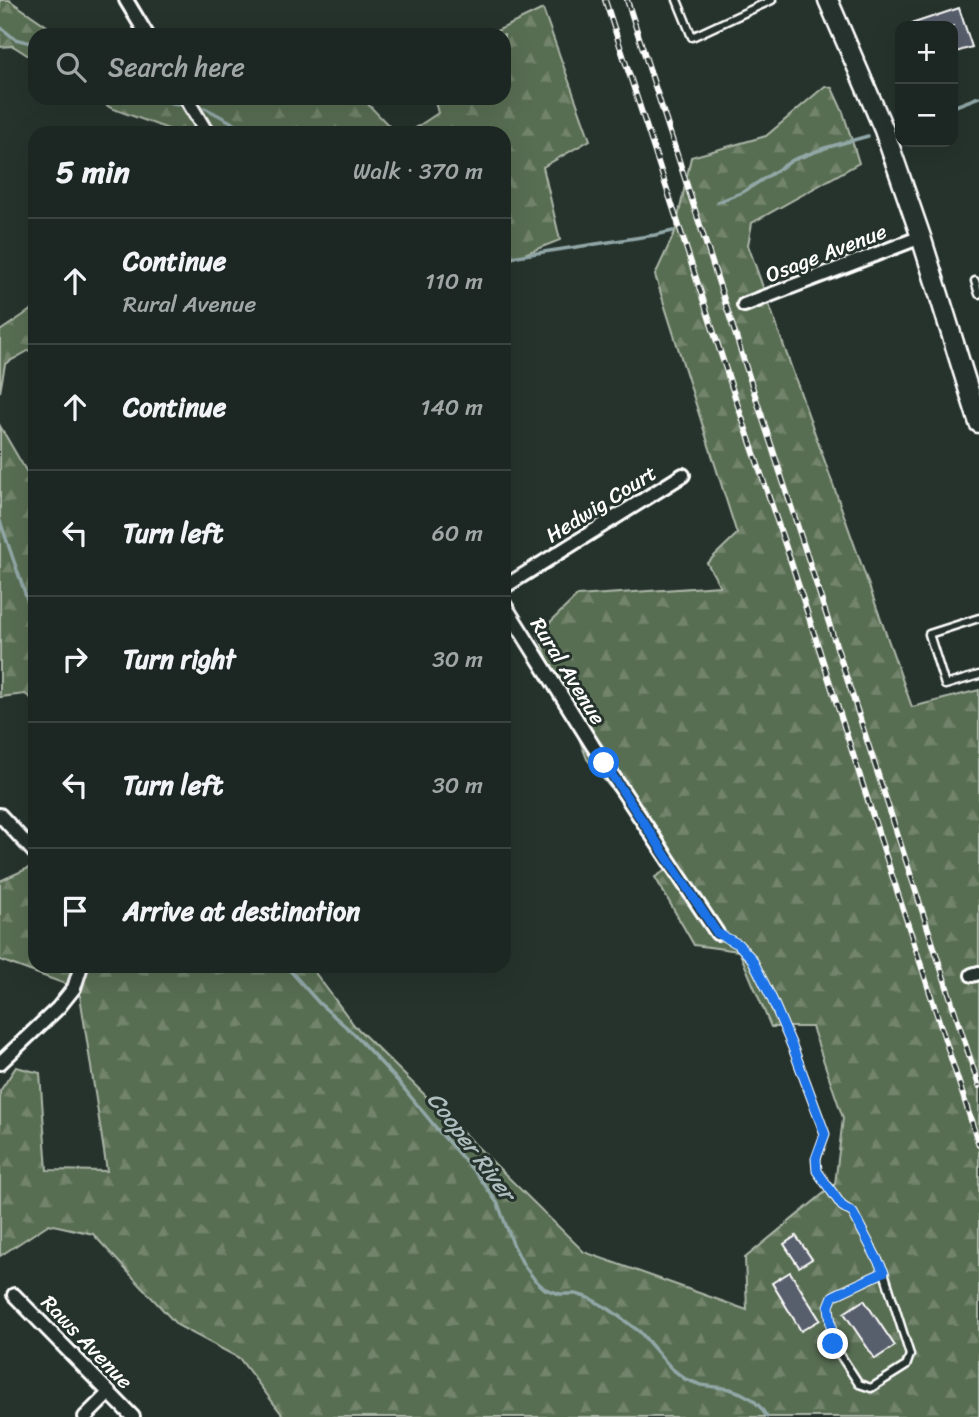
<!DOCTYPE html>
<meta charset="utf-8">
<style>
body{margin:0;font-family:Sriracha,sans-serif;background:#29322f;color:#f1f3f6}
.controls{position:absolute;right:21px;top:21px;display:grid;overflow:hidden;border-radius:14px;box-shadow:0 7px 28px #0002}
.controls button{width:63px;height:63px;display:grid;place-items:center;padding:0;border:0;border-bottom:2px solid #3a4340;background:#1c2622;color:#f1f3f6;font:35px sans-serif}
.stop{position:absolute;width:21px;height:21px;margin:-16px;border:5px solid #1a73e8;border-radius:50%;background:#fff}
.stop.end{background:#1a73e8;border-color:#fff;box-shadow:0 2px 7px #0008}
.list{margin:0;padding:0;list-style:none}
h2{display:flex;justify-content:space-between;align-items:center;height:91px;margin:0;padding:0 28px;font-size:30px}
h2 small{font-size:23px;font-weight:400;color:#a0a5a5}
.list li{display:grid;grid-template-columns:46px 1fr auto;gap:21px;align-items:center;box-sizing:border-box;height:126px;padding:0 28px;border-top:2px solid #3a4340}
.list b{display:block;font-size:26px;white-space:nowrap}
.list p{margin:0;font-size:23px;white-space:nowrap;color:#a0a5a5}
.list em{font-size:23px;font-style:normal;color:#a0a5a5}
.icon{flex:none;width:38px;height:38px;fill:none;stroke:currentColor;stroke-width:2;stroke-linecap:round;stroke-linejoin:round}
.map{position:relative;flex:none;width:979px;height:1417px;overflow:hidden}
.search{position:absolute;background:#1c2622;box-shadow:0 7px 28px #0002;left:28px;top:28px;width:483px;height:77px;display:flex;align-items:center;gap:18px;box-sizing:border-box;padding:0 24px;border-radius:21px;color:#a0a5a5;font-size:26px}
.panel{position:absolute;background:#1c2622;box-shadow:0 7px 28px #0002;left:28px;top:126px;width:483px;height:847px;border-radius:21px}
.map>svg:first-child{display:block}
.forest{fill:url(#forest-firs);stroke:#acb6a8;stroke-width:2}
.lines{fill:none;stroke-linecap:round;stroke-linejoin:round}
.stream{stroke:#92a8a8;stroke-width:3.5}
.building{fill:#595e6c;stroke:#fff;stroke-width:2}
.service-casing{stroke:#fff;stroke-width:11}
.minor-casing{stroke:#fff;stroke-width:18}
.secondary-casing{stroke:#fff;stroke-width:23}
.service{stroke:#26332d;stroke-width:6}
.minor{stroke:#26332d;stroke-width:12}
.secondary{stroke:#26332d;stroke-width:18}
.rail-casing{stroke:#fff;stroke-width:6}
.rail{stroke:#26332d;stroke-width:3.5;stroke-dasharray:10;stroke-linecap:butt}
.route{stroke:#1a73e8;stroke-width:9}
.labels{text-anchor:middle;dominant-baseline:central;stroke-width:6;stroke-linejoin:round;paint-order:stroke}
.street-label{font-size:21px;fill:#fff;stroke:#26332d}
.water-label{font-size:23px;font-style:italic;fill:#aebebe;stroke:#26332d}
</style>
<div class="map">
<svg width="979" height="1417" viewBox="0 0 979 1417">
<defs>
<pattern id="forest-firs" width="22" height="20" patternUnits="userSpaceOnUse" patternTransform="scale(1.75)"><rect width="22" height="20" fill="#596e52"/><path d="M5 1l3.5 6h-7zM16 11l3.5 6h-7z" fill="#72846c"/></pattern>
</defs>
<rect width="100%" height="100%" fill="#26332d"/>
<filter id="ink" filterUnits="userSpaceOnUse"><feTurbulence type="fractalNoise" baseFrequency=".0143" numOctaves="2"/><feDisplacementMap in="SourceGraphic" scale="14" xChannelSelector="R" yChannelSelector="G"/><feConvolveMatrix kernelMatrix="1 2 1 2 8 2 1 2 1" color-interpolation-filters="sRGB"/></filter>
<g filter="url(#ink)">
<path class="forest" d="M0,0H9L60,35H35V60L13,46L0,47Z
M543,9L590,140L543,167L560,240L504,262V133H408L438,113L434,98H504V35H488Z
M825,86L832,88L843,112L859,163L752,223L748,245L912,707L979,690V1417H284L239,1358L177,1325L93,1234L49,1224L0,1256V1091L16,1067L40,1073L47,1170L107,1171L79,989L0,960V881L35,865V966H310L354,1025L584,1252L747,1310L745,1258L835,1184L843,1118L812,1027H771L739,951L694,945L655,877L671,867L640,824L587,759L538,634L577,596L720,586L707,563L737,534L655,275L675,232L691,157L766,136Z
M96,98H362L396,133H179L111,108Z
M32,309L35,310V347L5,364L0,392V331Z
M0,426L35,486V701L25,694L0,697Z"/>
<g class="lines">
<path class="stream" d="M0,27L15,39L35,44
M159,98L177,105
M953,107L979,97
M205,108L231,122L244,133
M895,128L900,126
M718,202L743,192L793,160L825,148L868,136
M504,258L655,235L673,231
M0,521L35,622
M286,966L319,1003L353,1033L397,1080L437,1129L480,1178L498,1204L513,1244L523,1264L535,1280L545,1289L560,1294H576L589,1298L609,1309L640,1332L671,1368L685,1379L701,1385L730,1389L741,1393L752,1399L761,1408L767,1417"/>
</g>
<path class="building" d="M959,8L972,47L953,53V26H911V24Z
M796,1236L812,1259L799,1267L784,1244Z
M790,1272L820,1320L801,1331L772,1283Z
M864,1300L895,1346L875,1359L844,1313Z"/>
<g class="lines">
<defs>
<path id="service" d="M677,0L692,37L772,0
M975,281L979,294
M979,618L929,634L945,685L979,675
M717,933L738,944L752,959L772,999L793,1048L825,1134L816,1159L817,1171L842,1206L853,1213L884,1272L910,1355L906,1366L871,1388L859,1384L833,1344L829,1306L833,1296L884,1272"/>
<path id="minor" d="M126,0L147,35
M186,98L207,133
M744,305L921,237
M504,587L683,475
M504,604L593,746L717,933
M0,815L35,853
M972,975L979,973
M0,1063L58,1008L74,988L81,966
M14,1295L133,1417
M85,1417L109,1393"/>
<path id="secondary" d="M828,0L884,130L921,237L979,423"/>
</defs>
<use href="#service" class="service-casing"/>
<use href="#minor" class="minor-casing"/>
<use href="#secondary" class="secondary-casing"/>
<use href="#service" class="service"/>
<use href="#minor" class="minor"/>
<use href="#secondary" class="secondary"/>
<defs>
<path id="rail" d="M605,0L735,397L791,562L979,1145
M627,0L979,1086"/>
</defs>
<use href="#rail" class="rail-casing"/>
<use href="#rail" class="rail"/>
</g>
</g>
<g class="lines" filter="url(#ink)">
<path class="route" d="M604,763L717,933L738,944L752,959L772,999L793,1048L825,1134L816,1158L817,1171L842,1206L853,1213L884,1272L833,1296L829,1306L833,1344"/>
</g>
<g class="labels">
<g class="street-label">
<text transform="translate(826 253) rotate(-21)">Osage Avenue</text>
<text transform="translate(601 504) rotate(-32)">Hedwig Court</text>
<text transform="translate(568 671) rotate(58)">Rural Avenue</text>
<text transform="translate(87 1342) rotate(46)">Raws Avenue</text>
</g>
<g class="water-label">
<text transform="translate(471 1146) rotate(53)">Cooper River</text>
</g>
</g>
</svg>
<div class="controls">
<button>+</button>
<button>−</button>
</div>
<div class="stop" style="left:604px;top:763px"></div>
<div class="stop end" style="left:833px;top:1344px"></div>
<div class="search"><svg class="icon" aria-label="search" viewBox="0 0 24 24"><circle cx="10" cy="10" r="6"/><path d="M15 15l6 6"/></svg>Search here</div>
<section class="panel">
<h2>5 min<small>Walk · 370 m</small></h2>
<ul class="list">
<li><svg class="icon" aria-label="ahead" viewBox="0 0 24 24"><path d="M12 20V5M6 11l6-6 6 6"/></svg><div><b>Continue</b><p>Rural Avenue</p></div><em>110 m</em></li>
<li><svg class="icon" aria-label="ahead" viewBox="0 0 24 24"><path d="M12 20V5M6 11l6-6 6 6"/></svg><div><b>Continue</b></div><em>140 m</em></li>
<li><svg class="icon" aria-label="left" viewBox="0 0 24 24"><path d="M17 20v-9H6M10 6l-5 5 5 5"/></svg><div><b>Turn left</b></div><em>60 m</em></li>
<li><svg class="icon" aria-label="right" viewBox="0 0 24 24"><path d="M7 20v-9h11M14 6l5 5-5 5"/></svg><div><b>Turn right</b></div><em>30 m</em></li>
<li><svg class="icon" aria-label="left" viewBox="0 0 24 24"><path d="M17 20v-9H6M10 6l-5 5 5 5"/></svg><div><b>Turn left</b></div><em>30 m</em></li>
<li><svg class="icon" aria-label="arrive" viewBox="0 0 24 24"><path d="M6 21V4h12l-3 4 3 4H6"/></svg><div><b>Arrive at destination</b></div></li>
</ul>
</section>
</div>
